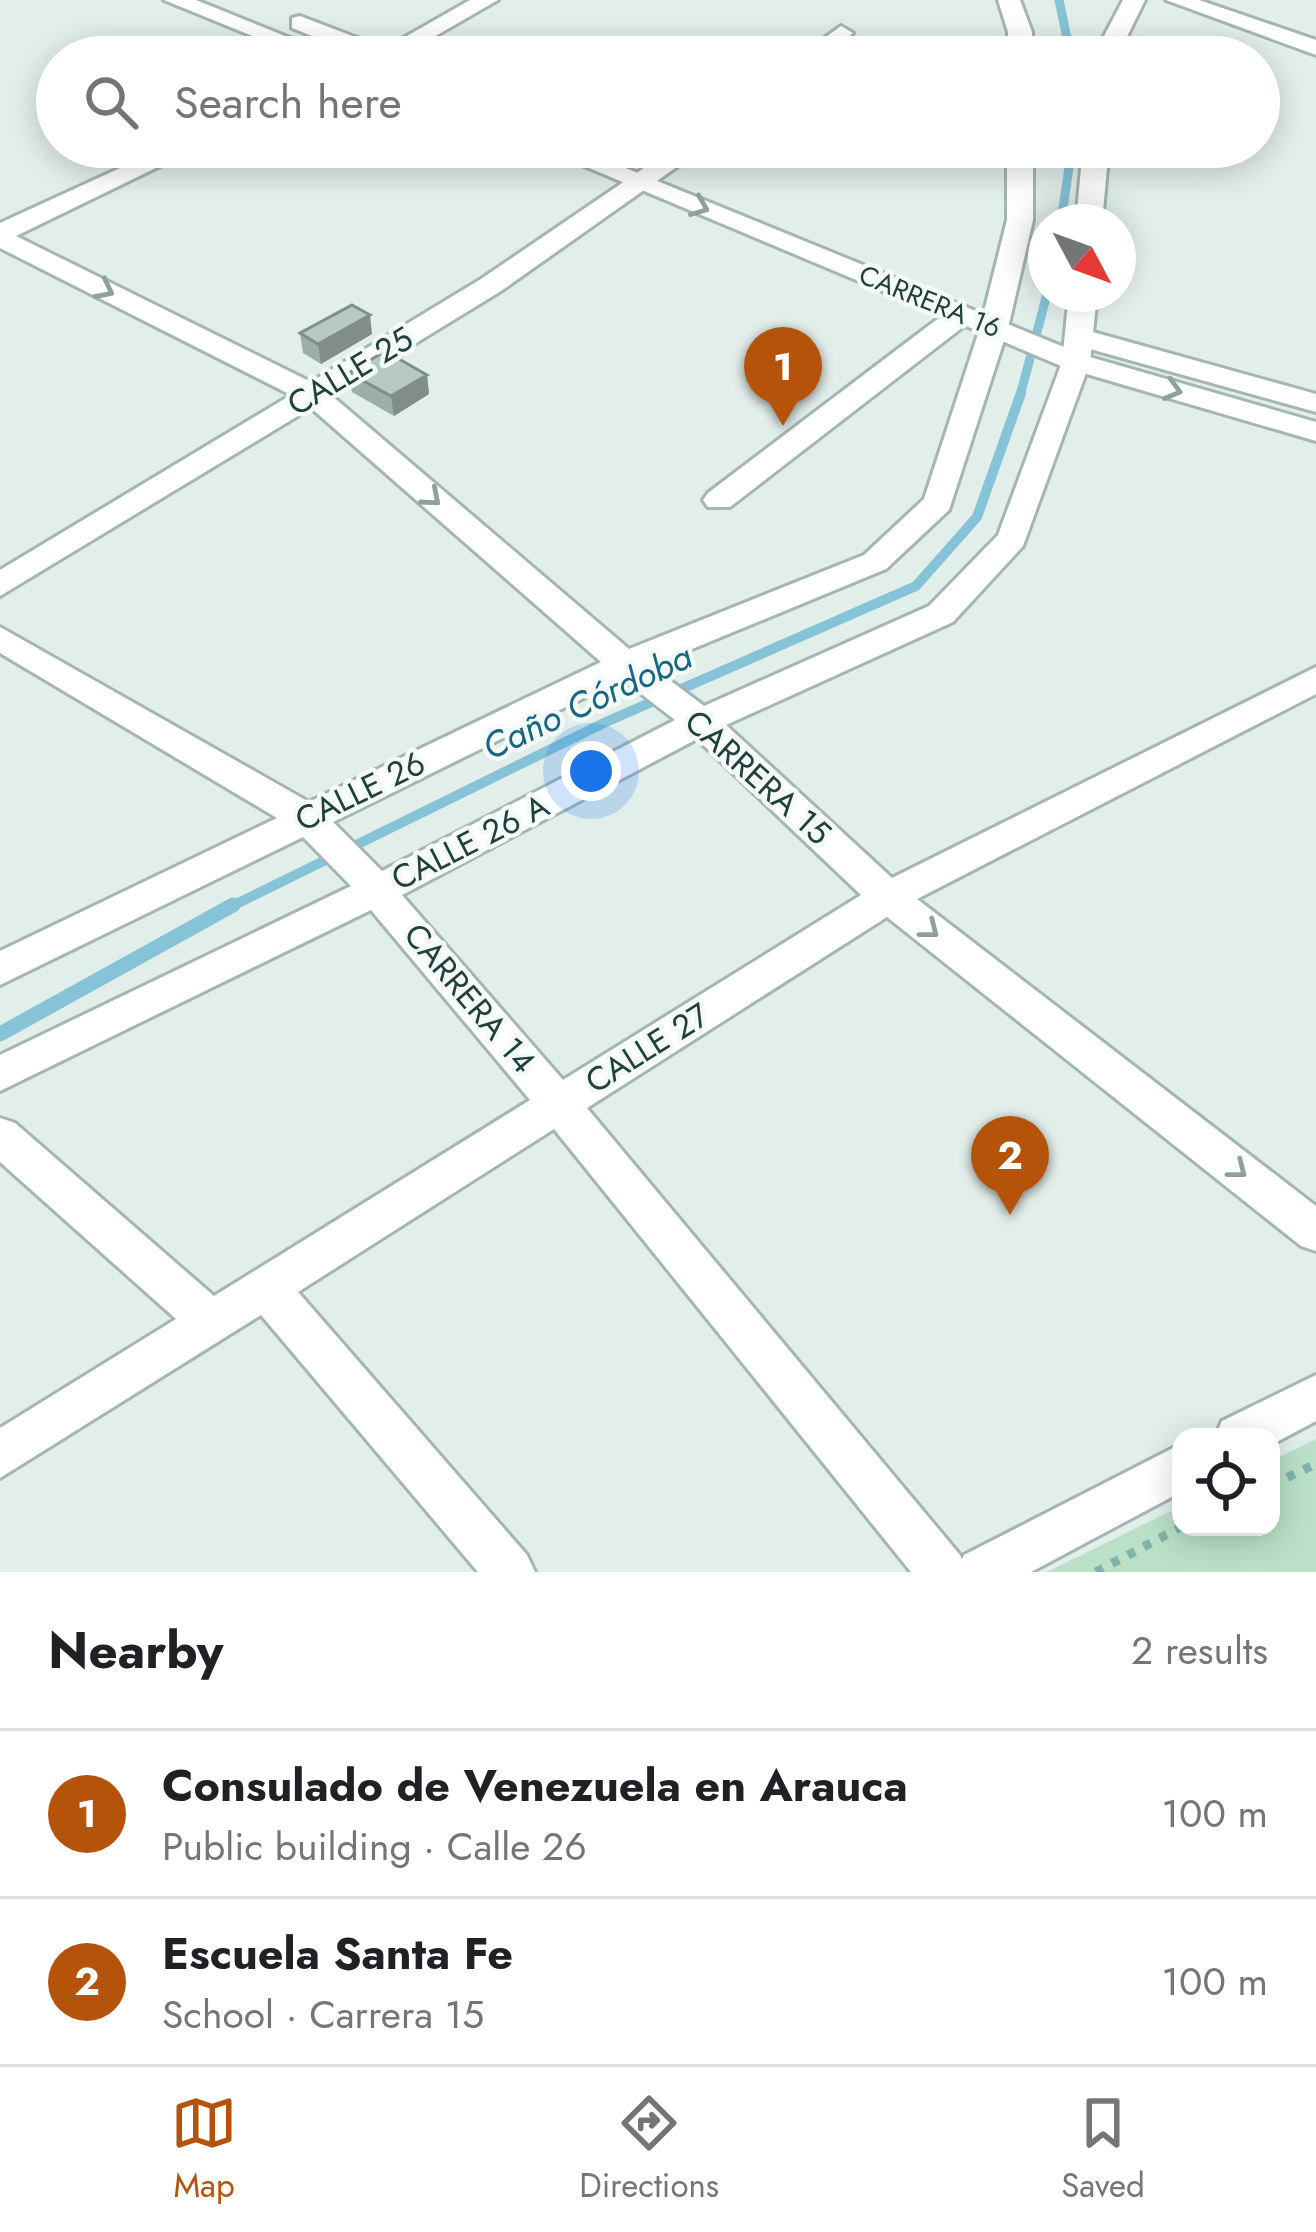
<!DOCTYPE html>
<meta charset="utf-8">
<style>
body{margin:0;font-family:Jost,sans-serif;background:#f2f2f2;color:#202124}
.controls{position:absolute;right:36px;bottom:36px;display:grid;overflow:hidden;border-radius:24px;box-shadow:0 6px 30px #0003}
.controls button{width:108px;height:108px;display:grid;place-items:center;padding:0;border:0;border-bottom:3px solid #e0e0e0;background:#fff;color:#202124;font:60px sans-serif}
.compass{position:absolute;left:1028px;top:204px;width:108px;height:108px;border-radius:50%;background:#fff;box-shadow:0 6px 30px #0003;rotate:131deg}
.you{position:absolute;left:591px;top:771px;width:42px;height:42px;margin:-30px;border:9px solid #fff;border-radius:50%;background:#1a73e8;box-shadow:0 0 0 18px #1a73e833}
.badge{display:grid;place-items:center;width:78px;height:78px;border-radius:50%;background:#b45309;color:#fff;font-size:39px;font-weight:700}
.pin{position:absolute;translate:-50% -99px;filter:drop-shadow(0 3px 6px #0008)}
.pin::after{content:'';position:absolute;top:63px;width:42px;height:36px;background:inherit;clip-path:polygon(0 0,100% 0,50% 100%)}
.list{margin:0;padding:0;list-style:none}
h2{display:flex;justify-content:space-between;align-items:center;height:156px;margin:0;padding:0 48px;font-size:51px}
h2 small{font-size:39px;font-weight:400;color:#757577}
.list li{display:grid;grid-template-columns:78px 1fr auto;gap:36px;align-items:center;box-sizing:border-box;height:168px;padding:0 48px;border-top:3px solid #e0e0e0}
.list b{display:block;font-size:45px;white-space:nowrap}
.list p{margin:0;font-size:39px;white-space:nowrap;color:#757577}
.list em{font-size:39px;font-style:normal;color:#757577}
.icon{flex:none;width:66px;height:66px;fill:none;stroke:currentColor;stroke-width:2;stroke-linecap:round;stroke-linejoin:round}
.map{position:relative;flex:none;width:1316px;height:1572px;overflow:hidden}
.search{position:absolute;background:#fff;box-shadow:0 6px 30px #0003;left:36px;right:36px;top:36px;height:132px;display:flex;align-items:center;gap:30px;box-sizing:border-box;padding:0 42px;border-radius:66px;color:#757577;font-size:45px}
.sheet{height:492px;background:#fff}
nav{display:flex;justify-content:space-around;align-items:center;box-sizing:border-box;height:168px;border-top:3px solid #e0e0e0;background:#fff;font-size:33px;color:#757577}
nav a{display:grid;justify-items:center;gap:6px}
nav .on{color:#b45309}
.map>svg:first-child{display:block}
.green{fill:#bae0c7}
.lines{fill:none;stroke-linecap:round;stroke-linejoin:round}
.stream-far2{stroke:#86c3d7;stroke-width:9}
.stream-far1{stroke:#86c3d7;stroke-width:10}
.stream{stroke:#86c3d7;stroke-width:15}
.minor-casing{stroke:#a4b6b2;stroke-width:6}
.tertiary-casing{stroke:#a4b6b2;stroke-width:6}
.path{stroke:#80b4a8;stroke-width:9;stroke-dasharray:8 10;stroke-linecap:butt}
.minor{fill:#fff;fill-rule:evenodd}
.tertiary{fill:#fff;fill-rule:evenodd}
.wall{fill:#9dada8}
.shaded-wall{fill:#808d88}
.building{fill:#b7c9c3;stroke:#808d88;stroke-width:3}
.oneway{stroke:#90a09d}
.labels{text-anchor:middle;dominant-baseline:central;stroke-width:9;stroke-linejoin:round;paint-order:stroke}
.far-street-label{font-size:27px;fill:#21403b;stroke:#f3faf7}
.street-label{font-size:33px;fill:#21403b;stroke:#f3faf7}
.water-label{font-size:36px;font-style:italic;fill:#166681;stroke:#f3faf7}
</style>
<div class="map">
<svg width="1316" height="1572" viewBox="0 0 1316 1572">
<rect width="100%" height="100%" fill="#e2eeea"/>
<path class="green" d="M1316,1439V1572H1047L1181,1506V1527H1271V1461Z"/>
<g class="lines">
<path class="stream-far2" d="M1059,0L1071,57
M1061,222L1072,147
M1020,396L1047,294"/>
<path class="stream-far1" d="M228,908L606,722L916,586L977,517L1021,393"/>
<path class="stream" d="M0,1034L233,905"/>
<defs>
<path id="minor" d="M470,0H498L399,57H370Z
M998,0H1020L1032,32V57H1008V32Z
M1123,0H1145L1117,57H1093Z
M1166,0H1199L1316,40V55Z
M841,26L853,33L825,57H798Z
M166,147H199L16,236L311,382L481,279L675,147H705L501,291L331,395L629,649L864,555L924,499L980,328L1007,220V147H1033V220L1008,328L949,510L886,569L651,666L704,706L929,606L998,535L1062,362L1069,294H1097L1090,362L1023,546L953,622L726,725L892,878L1316,667V694L917,899L1316,1206V1251L1301,1246L887,917L587,1108L960,1555L968,1572H911L554,1129L298,1292L527,1555L535,1572H478L261,1315L0,1478V1428L176,1319L0,1162V1118L15,1123L214,1296L530,1100L371,910L0,1091V1055L351,886L303,837L0,985V951L277,818L0,653V627L309,802L601,662L311,408L0,596V570L291,395L0,248V223ZM622,679L675,720L382,871L333,822ZM697,739L861,895L563,1080L402,895Z
M1083,147H1109L1102,222H1076Z
M962,306L976,314L972,320L730,507H708L703,500L708,493L952,308Z"/>
<path id="tertiary" d="M164,0H196L337,57H304Z
M300,16L394,52L398,57H365L292,28V18Z
M539,147H574L1086,356L1316,422V441L1066,368Z
M1082,329L1316,394V412L1072,344L1068,338Z
M1316,1375V1421L1271,1445V1437H1215L1222,1421Z
M1181,1444V1492L1031,1572H956L964,1555Z"/>
</defs>
<use href="#minor" class="minor-casing"/>
<use href="#tertiary" class="tertiary-casing"/>
<path class="path" d="M1271,1485L1316,1464
M1096,1572L1181,1527"/>
<use href="#minor" class="minor"/>
<use href="#tertiary" class="tertiary"/>
</g>
<path class="wall" d="M300,333L372,334L321,364L303,353Z
M349,373L427,375L429,394L394,416L352,392Z"/>
<path class="shaded-wall" d="M370,315L372,334L321,364L318,344Z
M427,375L429,394L394,416L391,396Z"/>
<path class="building" d="M352,305L370,315L318,344L300,333Z
M385,351L427,375L391,396L349,373Z"/>
<defs><path id="oneway-chevron" d="M-2-3.5L2.5 0L-2 3.5" fill="none" stroke-width="1.6" stroke-linecap="round" stroke-linejoin="round" transform="scale(3)"/></defs>
<g class="oneway">
<use href="#oneway-chevron" transform="translate(700 207) rotate(22)"/>
<use href="#oneway-chevron" transform="translate(105 290) rotate(27)"/>
<use href="#oneway-chevron" transform="translate(1173 390) rotate(16)"/>
<use href="#oneway-chevron" transform="translate(432 498) rotate(41)"/>
<use href="#oneway-chevron" transform="translate(930 930) rotate(38)"/>
<use href="#oneway-chevron" transform="translate(1238 1170) rotate(38)"/>
</g>
<g class="labels">
<g class="far-street-label">
<text transform="translate(930 301) rotate(22)">CARRERA 16</text>
</g>
<g class="street-label">
<text transform="translate(350 371) rotate(-31)">CALLE 25</text>
<text transform="translate(758 777) rotate(42)">CARRERA 15</text>
<text transform="translate(360 791) rotate(-26)">CALLE 26</text>
<text transform="translate(470 842) rotate(-27)">CALLE 26 A</text>
<text transform="translate(470 998) rotate(50)">CARRERA 14</text>
<text transform="translate(647 1048) rotate(-32)">CALLE 27</text>
</g>
<g class="water-label">
<text transform="translate(587 701) rotate(-25)">Caño Córdoba</text>
</g>
</g>
</svg>
<div class="controls">
<button><svg class="icon" aria-label="locate" viewBox="0 0 24 24"><circle cx="12" cy="12" r="6"/><path d="M12 2v4M12 18v4M2 12h4M18 12h4"/></svg></button>
</div>
<svg class="compass" viewBox="-18 -18 36 36"><path d="M0-13l5 13h-10z" fill="#e53935"/><path d="M0 13l5-13h-10z" fill="#757577"/></svg>
<div class="you"></div>
<div class="pin badge" style="left:783px;top:426px">1</div>
<div class="pin badge" style="left:1010px;top:1215px">2</div>
<div class="search"><svg class="icon" aria-label="search" viewBox="0 0 24 24"><circle cx="10" cy="10" r="6"/><path d="M15 15l6 6"/></svg>Search here</div>
</div>
<section class="sheet">
<h2>Nearby<small>2 results</small></h2>
<ul class="list">
<li><span class="badge">1</span><div><b>Consulado de Venezuela en Arauca</b><p>Public building · Calle 26</p></div><em>100 m</em></li>
<li><span class="badge">2</span><div><b>Escuela Santa Fe</b><p>School · Carrera 15</p></div><em>100 m</em></li>
</ul>
</section>
<nav>
<a class="on"><svg class="icon" aria-label="map" viewBox="0 0 24 24"><path d="M3 6l6-2 6 2 6-2v14l-6 2-6-2-6 2zM9 4v14M15 6v14"/></svg>Map</a>
<a><svg class="icon" aria-label="directions" viewBox="0 0 24 24"><path d="M12 3l9 9-9 9-9-9zM9 14v-3h6M13 9l2 2-2 2"/></svg>Directions</a>
<a><svg class="icon" aria-label="saved" viewBox="0 0 24 24"><path d="M7 4h10v16l-5-4-5 4z"/></svg>Saved</a>
</nav>
